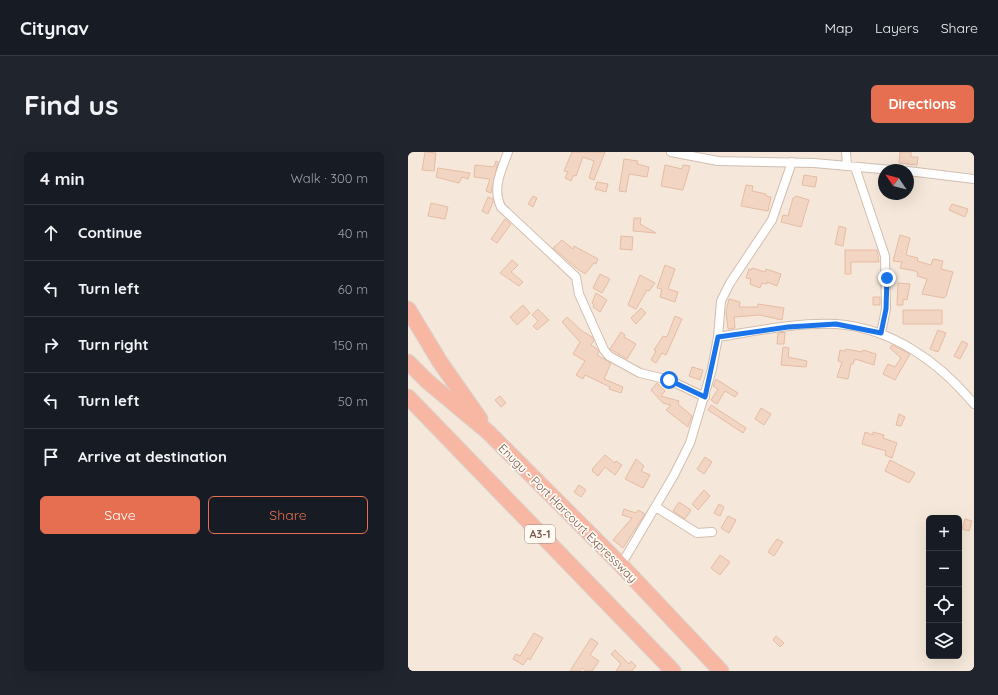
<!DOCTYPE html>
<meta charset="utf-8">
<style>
body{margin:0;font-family:Quicksand,sans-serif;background:#20242c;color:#f1f3f6}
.controls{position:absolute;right:12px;bottom:12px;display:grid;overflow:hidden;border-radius:6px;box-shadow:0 4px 16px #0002}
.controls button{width:36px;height:36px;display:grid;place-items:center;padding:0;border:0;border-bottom:1px solid #363941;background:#171b24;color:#f1f3f6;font:20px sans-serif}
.compass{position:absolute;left:470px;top:12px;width:36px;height:36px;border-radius:50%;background:#171b24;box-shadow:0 4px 16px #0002;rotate:305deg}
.stop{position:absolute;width:12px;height:12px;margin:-9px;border:3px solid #1a73e8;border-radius:50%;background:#fff}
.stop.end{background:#1a73e8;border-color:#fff;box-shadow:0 1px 4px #0008}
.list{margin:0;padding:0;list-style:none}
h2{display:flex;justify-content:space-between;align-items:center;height:52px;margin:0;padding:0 16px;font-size:17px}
h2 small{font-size:13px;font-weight:400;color:#9ea1a6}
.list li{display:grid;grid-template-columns:26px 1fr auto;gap:12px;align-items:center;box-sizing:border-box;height:56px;padding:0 16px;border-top:1px solid #363941}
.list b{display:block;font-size:15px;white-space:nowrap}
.list em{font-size:13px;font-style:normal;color:#9ea1a6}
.actions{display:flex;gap:8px;padding:12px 16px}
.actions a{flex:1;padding:9px 0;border:1px solid #e76f51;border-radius:6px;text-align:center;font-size:14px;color:#e76f51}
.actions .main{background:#e76f51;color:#fff}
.icon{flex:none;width:22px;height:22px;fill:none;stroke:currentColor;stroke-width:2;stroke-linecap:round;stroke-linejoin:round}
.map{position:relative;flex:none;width:566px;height:519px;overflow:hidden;border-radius:6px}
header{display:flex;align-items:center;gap:24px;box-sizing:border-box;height:56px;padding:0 20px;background:#171b24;border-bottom:1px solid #363941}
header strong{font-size:19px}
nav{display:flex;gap:22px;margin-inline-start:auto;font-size:14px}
.intro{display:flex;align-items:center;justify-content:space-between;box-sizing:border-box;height:96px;padding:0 24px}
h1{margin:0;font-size:28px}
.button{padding:10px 18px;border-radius:6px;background:#e76f51;color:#fff;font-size:14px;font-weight:700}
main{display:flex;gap:24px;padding:0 24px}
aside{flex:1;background:#171b24;border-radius:6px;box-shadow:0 4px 16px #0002}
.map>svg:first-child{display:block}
.residential{fill:#f5e8da;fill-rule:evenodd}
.building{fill:#f3d5c3;stroke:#e6bba3}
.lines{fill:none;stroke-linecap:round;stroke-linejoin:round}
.street-casing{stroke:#d1beb0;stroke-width:10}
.highway-casing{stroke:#dad1cd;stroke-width:17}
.street{stroke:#fff;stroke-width:8}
.highway{stroke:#f7b7a3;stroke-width:15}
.route{stroke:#1a73e8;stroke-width:5}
.labels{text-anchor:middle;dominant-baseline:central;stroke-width:3.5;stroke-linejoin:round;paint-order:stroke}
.shield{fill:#fffaf3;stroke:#a28b7f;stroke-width:1}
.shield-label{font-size:11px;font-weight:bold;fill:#7a5c4d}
.street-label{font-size:12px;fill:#7a5c4d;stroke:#fffaf3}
</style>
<header>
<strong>Citynav</strong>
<nav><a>Map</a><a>Layers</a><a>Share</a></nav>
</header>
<div class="intro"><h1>Find us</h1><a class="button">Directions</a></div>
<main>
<aside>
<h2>4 min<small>Walk · 300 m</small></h2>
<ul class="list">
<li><svg class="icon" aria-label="ahead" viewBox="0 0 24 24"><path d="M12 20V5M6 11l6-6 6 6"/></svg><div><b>Continue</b></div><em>40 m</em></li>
<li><svg class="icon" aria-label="left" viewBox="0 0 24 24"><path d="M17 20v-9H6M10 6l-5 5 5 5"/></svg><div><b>Turn left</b></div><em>60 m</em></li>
<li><svg class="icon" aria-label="right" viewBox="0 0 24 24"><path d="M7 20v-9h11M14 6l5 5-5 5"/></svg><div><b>Turn right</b></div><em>150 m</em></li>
<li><svg class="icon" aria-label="left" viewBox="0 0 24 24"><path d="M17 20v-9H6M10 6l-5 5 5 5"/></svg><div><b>Turn left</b></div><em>50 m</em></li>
<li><svg class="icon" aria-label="arrive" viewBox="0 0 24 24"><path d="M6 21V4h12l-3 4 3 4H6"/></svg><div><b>Arrive at destination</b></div></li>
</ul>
<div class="actions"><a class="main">Save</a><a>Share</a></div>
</aside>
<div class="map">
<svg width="566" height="519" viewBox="0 0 566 519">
<rect width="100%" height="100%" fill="#fdf6ec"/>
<path class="residential" d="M0,0H566V519H0ZM476,18H500V42H476ZM521,366H551V504H521Z"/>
<path class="building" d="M17,0L28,1L26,19L14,18Z
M164,0H197L186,28L181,26L186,9L175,5L168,24L166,23L163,29L157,26L160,20L156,19Z
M492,0H503V5H510L509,13L491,11Z
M216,7L230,9L229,12L241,15L239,25L221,22L218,40L211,39Z
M88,9L90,10L83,41L78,39L82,27L66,25L67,13L86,15Z
M257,13L274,17L275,13L282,14L275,38L253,34Z
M30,16L62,21L60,27L54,25L51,31L28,25Z
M396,23L409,25L407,35L394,33Z
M189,30L200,32L198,40L187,37Z
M338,33L345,34L344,39L358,42V44L363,45L360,59L333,54Z
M125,44L129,46L125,55L120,52Z
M388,44L401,48L393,75L373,70L375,63L380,64L385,46Z
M80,45L85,47V50L80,62L74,59Z
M23,51L40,55L37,67L20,64Z
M544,52L560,57L557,65L541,58Z
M226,66H233L232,72L248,81L225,79Z
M97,67L103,72L89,91L83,87Z
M431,74L438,76L435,94L427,92Z
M492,83L502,86L498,103L510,106L509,109L523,113L525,107L535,109L533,117L545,120L538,144L536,146L514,142L519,127L509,124L510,121L507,119L492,116L494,110L485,109Z
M213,84L225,85L224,98L212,97Z
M154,88L165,97L166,94L190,107L188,112L186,111L177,122L167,115L145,96Z
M437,98H469L471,110H443V122H437Z
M104,108L110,113L103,120L115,130L111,134L92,121Z
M257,113L267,117L260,137L270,140L267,150L252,145L254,137L249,136Z
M344,116L357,120L358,117L373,122L369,134L359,130V132L354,131L352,136L342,132L343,127L338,126L341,117L343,118Z
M192,122L202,127L194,141L185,136Z
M232,123L247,131L241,139L239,138L228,157L220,153Z
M490,131L502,132L499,148L495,147V153H489Z
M188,141L199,148L192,160L185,155L186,153L184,151Z
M465,145H472V153H465Z
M321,147L332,150L331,155H350V152L376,156L374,168L352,163L326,165L327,176L320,177L318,159Z
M115,153L122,161L109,173L102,165Z
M233,156L238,161L228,172L223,166Z
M130,157L141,168L129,178L125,174L130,169L124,163Z
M495,158H534V172H495Z
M267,164L274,167L258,203L254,201L248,211L243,208L248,199L246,198L255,184L259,185Z
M159,165L174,179L184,185L186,188L183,193L189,197L191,200L189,203L203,211L196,227L215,235L213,241L201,237L202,235L177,223L175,227L168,223L177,209L165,202L172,190L154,170Z
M530,178L538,181L530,200L522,197Z
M213,180L217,183L216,185L228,192L219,207L202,197Z
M377,180L376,192H369L370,181Z
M554,189L560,192L552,207L546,204Z
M484,193L502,202L487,228L475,222L480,212L487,215L493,206L482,196Z
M375,195L381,196L380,205L399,209L398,215L373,213Z
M438,197L454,200L455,198L468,202L466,213L447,207L445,212H443L440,227L429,225L434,210L430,209L432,198L437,199Z
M284,215L295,218L292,228L281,224Z
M308,227L330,241L327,245L317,239L309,252L303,248L310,237L305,234Z
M249,231L257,239L253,244L271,249L270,252L284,264L280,275L258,258L263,253L255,251L243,238Z
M92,244L98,251L93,255L87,248Z
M303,253L338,276L335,281L300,258Z
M353,256L363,262L356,273L347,267Z
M491,262L497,265L493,274L488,273Z
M457,280L465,283V280L476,283L475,286L489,291L484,306L477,303L478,299L454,292Z
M197,303L207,311L208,309L214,313L207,323L197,315L190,324L184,319L185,316Z
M297,305L304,310L296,322L289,317Z
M228,307L236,314L233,319L242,323L235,336L217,327Z
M482,308L507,321L501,331L477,319Z
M171,333L178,338L173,345L166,340Z
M296,338L302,344L290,358L284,352Z
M271,350L283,358L277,367L265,359Z
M311,352L316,355L312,364L306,361Z
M216,357L228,361L230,358L237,362L215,396L205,388L224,366L214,363Z
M320,364L328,368L321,381L313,376Z
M557,367L564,369L561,379L554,377Z
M369,387L375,390L366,404L360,400Z
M312,403L322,410L312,423L303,416Z
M126,481L135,486L122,508L120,506L115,513L105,507L108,502L112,504Z
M368,484L376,491L372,495L365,488Z
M183,486L190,491L182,503L191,509L184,519H178L174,516L172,519H162Z
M207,498L221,512L223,509L228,514L224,519H208L213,512L203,502Z"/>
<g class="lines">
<defs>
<path id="street" d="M100,0C93,19 84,36 93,55L168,125L171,142L196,198L201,204L232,221L261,228L297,245
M263,0L310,9L406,11L484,18
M438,0L439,13
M447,15L477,104L478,157L473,181
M500,19L566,27
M310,185C349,179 389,170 428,172C484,176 531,210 566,252
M248,355L289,381L304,380
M213,413L266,323L282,291L304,217L310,185L313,149L322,131L364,68L384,10"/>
<path id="highway" d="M0,157L32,210L72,267
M0,210L19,229L80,280L213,413L313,519
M0,245L265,519"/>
</defs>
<use href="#street" class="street-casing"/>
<use href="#highway" class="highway-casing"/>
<use href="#street" class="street"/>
<use href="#highway" class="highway"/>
</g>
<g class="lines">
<path class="route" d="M261,228L297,245L310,185L380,175L428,172L473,181L478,157L479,126"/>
</g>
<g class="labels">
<rect class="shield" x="117" y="373" width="30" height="18" rx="3"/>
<g class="shield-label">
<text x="132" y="382">A3-1</text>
</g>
<g class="street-label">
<text transform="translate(160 361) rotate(45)">Enugu - Port Harcourt Expressway</text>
</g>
</g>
</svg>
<div class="controls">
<button>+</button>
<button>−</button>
<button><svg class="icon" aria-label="locate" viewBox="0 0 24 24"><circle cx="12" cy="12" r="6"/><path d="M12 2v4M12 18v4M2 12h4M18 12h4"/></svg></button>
<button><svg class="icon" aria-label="layers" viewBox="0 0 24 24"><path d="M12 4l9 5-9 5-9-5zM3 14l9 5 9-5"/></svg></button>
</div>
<svg class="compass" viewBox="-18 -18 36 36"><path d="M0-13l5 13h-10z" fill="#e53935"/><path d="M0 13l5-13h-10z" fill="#9ea1a6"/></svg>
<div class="stop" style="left:261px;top:228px"></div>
<div class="stop end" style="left:479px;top:126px"></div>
</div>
</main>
